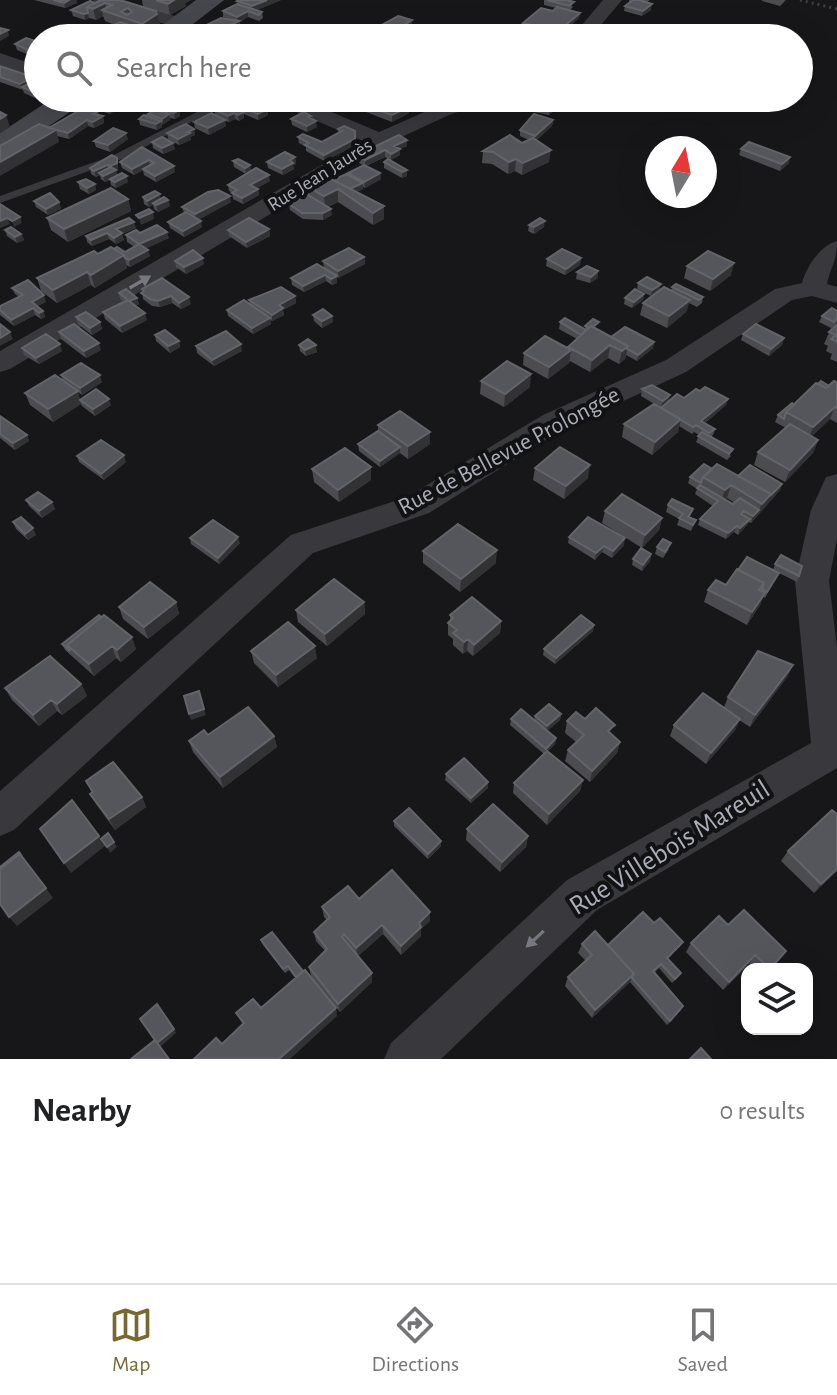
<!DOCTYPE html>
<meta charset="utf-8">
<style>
body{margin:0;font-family:"Alegreya Sans",sans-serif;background:#f6f6f6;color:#202124}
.controls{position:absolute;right:24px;bottom:24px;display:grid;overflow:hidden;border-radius:16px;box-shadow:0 8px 32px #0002}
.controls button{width:72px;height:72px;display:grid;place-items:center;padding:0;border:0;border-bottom:2px solid #e0e0e0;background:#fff;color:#202124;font:40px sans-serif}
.compass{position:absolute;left:645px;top:136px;width:72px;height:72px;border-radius:50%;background:#fff;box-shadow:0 8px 32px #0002;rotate:10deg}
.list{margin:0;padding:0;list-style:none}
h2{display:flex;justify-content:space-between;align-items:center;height:104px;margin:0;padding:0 32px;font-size:34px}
h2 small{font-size:26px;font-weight:400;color:#757577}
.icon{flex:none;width:44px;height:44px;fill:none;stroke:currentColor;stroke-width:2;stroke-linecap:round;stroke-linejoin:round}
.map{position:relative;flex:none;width:837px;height:1059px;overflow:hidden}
.search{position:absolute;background:#fff;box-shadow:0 8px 32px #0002;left:24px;right:24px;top:24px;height:88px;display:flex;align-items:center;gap:20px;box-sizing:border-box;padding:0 28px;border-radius:44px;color:#757577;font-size:30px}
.sheet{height:224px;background:#fff}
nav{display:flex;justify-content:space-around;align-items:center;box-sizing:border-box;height:112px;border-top:2px solid #e0e0e0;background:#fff;font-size:22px;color:#757577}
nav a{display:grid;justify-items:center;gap:4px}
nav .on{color:#786933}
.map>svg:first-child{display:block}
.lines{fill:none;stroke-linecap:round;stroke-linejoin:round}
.path{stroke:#3e3f44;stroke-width:3;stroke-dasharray:2 4;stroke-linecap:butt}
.lane{fill:#38383d;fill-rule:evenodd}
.street{fill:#38383d;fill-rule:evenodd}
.secondary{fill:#46474d;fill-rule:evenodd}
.wall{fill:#4b4b50;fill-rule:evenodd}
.shaded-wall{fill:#323235}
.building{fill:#55565b;stroke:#636469;stroke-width:2;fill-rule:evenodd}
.oneway{fill:#777880}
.labels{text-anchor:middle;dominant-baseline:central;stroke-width:8;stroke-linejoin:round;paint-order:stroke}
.far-street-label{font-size:20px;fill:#aaadb7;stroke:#121214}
.street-label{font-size:24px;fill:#aaadb7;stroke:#121214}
.near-street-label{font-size:28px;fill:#aaadb7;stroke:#121214}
</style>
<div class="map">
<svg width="837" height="1059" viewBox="0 0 837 1059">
<rect width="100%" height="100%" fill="#171719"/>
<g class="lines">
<path class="path" d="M800,0L837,9"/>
<path class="lane" d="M224,98H237L122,159L0,203V196L114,155Z"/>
<path class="street" d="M93,0H121L185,19L188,23L179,28L96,4Z
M603,0H622L590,38H571Z
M0,53L38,66V78L0,65Z
M270,98H298L379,132L454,99L491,98L488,102L449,115L395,140L10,369L0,372V351L363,141L273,102Z
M837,241C837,263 831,265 827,284L837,287V303L812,296L792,300L686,372L563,429L429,513L313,553L14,830L0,836V791L291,535L407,497L543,415L666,360L775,289L802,283C806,267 821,245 837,241Z
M837,474V539L829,581L837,647V768L597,910L441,1059H384L391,1043L567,880L811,743L795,581L811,510L826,477Z"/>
<path class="secondary" d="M196,0H224L175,38H145Z
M53,98H86L82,104L10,152L0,155V133Z"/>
</g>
<path class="wall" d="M34,0H76L77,3L65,8Z
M101,0L157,14L160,25L144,35L133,32L122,38H86L107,33L106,29L115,25L105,21L103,16L96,20L89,18L85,20L73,16L71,10ZM128,8L132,12L130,13L122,11Z
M142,0H191L185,3L186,6L170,15L143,7Z
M239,0H281L257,10L262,12L263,18L259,21L248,17L240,22V27L218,38H176L197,34L196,30L229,19L223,17V11L237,4V1Z
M544,0H567L573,7L570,10L580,13L579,18L561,34L553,36L523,29V23L553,11L556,8L544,5Z
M629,0H650L647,2L651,10L642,16L624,11L625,6L629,3Z
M762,0H786L780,6L762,1Z
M412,20V26L393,38L378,33V27Z
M604,29H622L650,34L645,38H634L625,35L622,38H613L603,35Z
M38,42V61L37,58L17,50L15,44Z
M799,57L809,65L802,71H799Z
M0,66L33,77L34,81L38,79V96L35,98L24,93L23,90L0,82Z
M99,98H141L137,100L138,106L134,109L123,105L110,114L89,107L88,101Z
M213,98L192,110L179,106L178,100Z
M242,98H276L277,103L267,108L268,115L258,120L244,114V118L239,121L235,119L229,122L225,121L226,126L209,135L195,128L194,122L215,115V110Z
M334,98H377L394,105L409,107V113L392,122L366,112L365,106L370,103L362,99L351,105Z
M563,98H593L582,105L563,100Z
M513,102L554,110L549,115L513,108Z
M159,109L179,110L180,116L175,119L170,118V120L162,124V127L157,130L140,125L139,119L148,117V114L159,111Z
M98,111L99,115L103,116L104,123L94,128L88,126L69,139L57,136L59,142L49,128Z
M311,116V118L317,127L307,132L292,125L291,119Z
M553,120L552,126L536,140L549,162L522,175L515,171L508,174L492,164L482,163L483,151L522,143L529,140L520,136V130Z
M194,129L195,135L190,137L191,140L179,145L168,139L167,133Z
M338,129L355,131V146L324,161L306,151V147L299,143L298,137L322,142L338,134Z
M128,139L110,152L96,147L94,141Z
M407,140V146L400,149V155L391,160L385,157L366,166L380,173L381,179L365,188L363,187V189L356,192L384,219L373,225L338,202L328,207L332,215L323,220L303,219L290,210L289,204L308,195V187L313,184V174L333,180L348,175V173L363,165L357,162V155Z
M152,142L173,143L175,149L163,154L153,148Z
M142,147L175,172L156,182L144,175L143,170L134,175L122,168L120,162Z
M741,149L789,163L780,171L739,155Z
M295,157L296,164L293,165L294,169L283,175L268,168L267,162Z
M117,158L118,164V169L116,170L117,175L128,182L116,188L111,185L110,180L105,182L101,179L100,175L96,177L91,174L90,168Z
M388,159L407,176L402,178L384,168V162Z
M233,161L250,165L251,171L270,181L257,188L258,189L259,195L243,204L233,199L232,193L229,191L228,185L246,174L234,167Z
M78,182L95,184L96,190L89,194L80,189Z
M143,197L168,200L170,206L158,212L154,209L153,205L149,207L144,204Z
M128,199L131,211L68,242L51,230L47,218Z
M34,201L59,202L61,209L48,215L36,207Z
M231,202L198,220L202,227L184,237L170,228L168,222L184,213L182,207Z
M529,225L544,227L534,234L528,231Z
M136,228L122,234L124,240L116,244L109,239L92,246L87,242L86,236Z
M269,229L270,236L247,248L229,236L228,230Z
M5,230L21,234L24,240L17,243L7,236Z
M140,233L169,238L146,248L150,256L130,267L126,265L127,268L95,288L91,285L57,303L41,291L37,278L98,254L114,249L125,252L135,247L127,242L126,235Z
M364,257L365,264L338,278L337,277V283L332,285L326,281L304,292L292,285L291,278L324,268L323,261Z
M581,258L580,265L565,275L546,266L547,259Z
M175,261L204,264L186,274L176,267Z
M687,266L731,275L710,291L684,278Z
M598,271V278L590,283L576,279L577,272Z
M162,278L191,304L181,309L172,303L160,307L152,306L143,299L142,289Z
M638,283L661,284L659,290L651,296L637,289Z
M672,287L703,297L702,303L697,307L689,303L686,312L667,328L640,315L643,303L671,291Z
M12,288L46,302L37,306L43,311L45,317L41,319L35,315L14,326L0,315V306L19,297L15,294Z
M119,293L137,298L139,304L135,306L147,320L122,333L105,319L103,312L124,302L120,299Z
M644,294L643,300L632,308L624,304L625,298Z
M295,296L296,303L283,310L284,315L272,321L270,320L271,324L253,334L228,316L227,310L250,304L249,300Z
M837,311V362L830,359L832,354L826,351L828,346L824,344L831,328L819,322L822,316Z
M313,315L332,316L333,322L322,328L314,321Z
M76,317L100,322L102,329L92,335L78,324Z
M560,322L585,329V326L597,329L611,337L654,342L653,348L637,361L626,355L625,359L619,364L608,358L590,372L570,361L569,363L548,379L523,365L524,353L568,349V347L577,339L559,329Z
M59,332L101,350L86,358L61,339Z
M743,334L784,338L782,345L769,356L741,340Z
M155,335L179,341L180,347L170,353L156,341Z
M299,345L317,352L306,356L300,351Z
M196,346L242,351L214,366L197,353Z
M22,348L62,351L39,364L24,355Z
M61,375L102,382L82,395L78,392L80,400L111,405L95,416L82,406L81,404L53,422L30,405L25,393L63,381Z
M481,381L530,387L504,407L480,394Z
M837,382V423L830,419L812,436L818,440L813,453L785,482L754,465L758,452L786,428L775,422L778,415L794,405Z
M642,389L669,401L684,398L700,391L728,399L726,405L705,423L715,429L713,435L711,437L731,456L727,460L696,442L699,435L694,432L692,434L679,426L678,432L652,455L622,437L624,424L661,408L641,396Z
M0,416L27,435L29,441L15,450L0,438Z
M378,425L430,432V444L408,459L400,453L380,467L359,451L358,444L378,431Z
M77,456L126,462L104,480L79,462Z
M371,467V480L339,502L314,482L312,469Z
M535,468L588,478L564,499L533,480Z
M712,469L738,476L782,484L780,490L751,523L749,522L747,525L738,535L734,532L726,539L698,525L700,519L713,506L695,494L697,489L688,483L690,477ZM727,498L735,503L733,504L725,499Z
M26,500L52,502L55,509L42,518L29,506Z
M668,505L693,509L690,517L696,520L691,531L677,525L679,519L666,512Z
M605,511L662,518L659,530L642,548L602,523Z
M13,522L36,535L28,540L16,529Z
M569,537L624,545L612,558L602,552L595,560L568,543Z
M190,538L240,543L219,564L191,544Z
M657,547L669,549L663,558L655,554Z
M423,551L496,563L460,592L423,563Z
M651,554L650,561L642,571L632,565L633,559Z
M775,564L799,576L797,582L779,573L765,598L763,597L760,605L747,625L704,602L708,590L773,570Z
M176,602L179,614L148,639L123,619L119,607Z
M364,602L365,614L327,646L298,622L296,610Z
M99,615L136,649L121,662L116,658L94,676L65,650L62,644Z
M450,615L501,621L500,633L473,656L467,651L463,654L453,645V639L448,635V623L450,621Z
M594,625L593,631L555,664L543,655L544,649Z
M251,651L317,658L278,687L254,663Z
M793,665L787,677L750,727L739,720L735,730L706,764L670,736L674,725L724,707L728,697Z
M81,684L87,696L62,715L57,711L39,726L12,700L5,688Z
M561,714L560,720L547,731L556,738L555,744L548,751L583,780L580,791L547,825L513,793L514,783L544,754L510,725L511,719L534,720L535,716Z
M585,719L612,735L620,742L617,753L590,782L565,761L568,750L576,742L565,733L567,721Z
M274,736L277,747L223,788L193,752L189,741Z
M446,774L488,782V788L471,803L445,780Z
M86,781L142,797L146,807L115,830L96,804L90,794L92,793Z
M394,821L441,841V846L428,859L394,826Z
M467,829L528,836L526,847L500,872L466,840Z
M788,851L837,871L814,893L781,861Z
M359,899L430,912V921L421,929V936L401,955L383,934L358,956L372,973V982L340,1012L311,976L309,967L325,951L316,941L314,932L327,920L324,917L322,907Z
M654,923L680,946L668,959L681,973L678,977L672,983L659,968L654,973L681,1010L667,1025L630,982L592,1018L565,986L568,977L586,961L578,953L582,944L608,945Z
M728,925L779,960L771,969H754L749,964L723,990L686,952L691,943Z
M261,940L337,1016L222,1044L243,1025L236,1013L261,1008L295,978L289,970L285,973L263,945Z"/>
<path class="shaded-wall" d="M69,0H76L77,3L65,8L64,3Z
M174,0H191L185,3L186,6L170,15L168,4Z
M267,0H281L253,12L252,6Z
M105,3L107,12L102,10L103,16L96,20L93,9Z
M652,4L651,10L642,16L643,11Z
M248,11V17L240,22V27L218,38H211V35L238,22L237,17Z
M88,13L89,18L85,20L84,14Z
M580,13L579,18L561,34L553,36L554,30Z
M157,14L160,25L144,35L142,24Z
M412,20V26L393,38V32Z
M132,26L133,32L120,38L119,33Z
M651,29L650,34L645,38H643V35Z
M8,30L9,36L0,41V34Z
M626,30L625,36L620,38V34Z
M811,59L809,65L802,71L804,65Z
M33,77L35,83L22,87V90L20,84Z
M38,89V96L35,98L33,92Z
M131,98H141L137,100L138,106L134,109Z
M202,98H213L192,110L191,104Z
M274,98H276L277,103L261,111L260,105Z
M353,98H361L362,99L351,105V99Z
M585,98H593L582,105L583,99Z
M122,99L123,105L110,114L109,108Z
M554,104V110L549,115V109Z
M409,107V113L392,122V115Z
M243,108L244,118L239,121L238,115L239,110Z
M267,109L268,115L258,120V114Z
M179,110L180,116L175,119L174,113Z
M234,113L235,119L229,122L228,116Z
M169,114L170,120L163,125L162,119Z
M6,115L10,127L0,133V119Z
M103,116L104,123L94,128L93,122Z
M87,120L88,126L69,139L68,133Z
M225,120L226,126L209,135L208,128Z
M553,120L552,126L535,142V136Z
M161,121L162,127L157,130L156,124Z
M316,121L317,127L307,132V126Z
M194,129L195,135L190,137L191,140L179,145L178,139Z
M56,130L59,142L0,176V162Z
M126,133L128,139L110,152L108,145Z
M355,139V146L324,161V155Z
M407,140V146L394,152V146Z
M173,143L175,149L163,154L162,148Z
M400,149V155L391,160V154Z
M385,150V157L365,166V160Z
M551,150L549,162L522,175L523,163Z
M295,157L296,164L293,165L294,169L283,175L282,169L290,160Z
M790,157L789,163L780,171L782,164Z
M117,158L118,164V169L116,170L118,176L105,182L103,176Z
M516,159L515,171L508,174L509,162Z
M149,160L150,167L134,175L132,169Z
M107,165L109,171L99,173L100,175L96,177L94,171Z
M250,165L251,171L246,174L245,168Z
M174,166L175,172L156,182L155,176Z
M407,170V176L402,178V172Z
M380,173L381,179L365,188L364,182Z
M269,175L270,181L251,191L250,185Z
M127,176L128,182L116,188L115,182Z
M363,183V189L347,197V191Z
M95,184L96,190L89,194L87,188Z
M258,189L259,195L243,204L242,198Z
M338,189V202L325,208L324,196Z
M160,194L161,201L153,203V205L149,207L147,201Z
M230,196L231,202L196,221L195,214Z
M128,199L131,211L68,242L64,229Z
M168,200L170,206L158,212L156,205Z
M59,202L61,209L48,215L46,209Z
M384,206V219L373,225V213Z
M331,209L332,215L323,220V213Z
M153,212L154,219L141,225L139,218Z
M20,217L22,223L14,227L12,221Z
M7,218L10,224L0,228V221Z
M201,221L202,227L184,237L183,231Z
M545,221L544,227L534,234V227Z
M134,222L136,228L122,234L124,240L116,244L114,238L116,229Z
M269,229L270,236L247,248L246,242Z
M167,232L169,238L141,251L139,244Z
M107,233L109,239L92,246L91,240Z
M21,234L24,240L17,243L15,237Z
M148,250L150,256L130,267L129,260Z
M124,255L127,268L95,288L91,275Z
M364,257L365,264L338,278V271Z
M203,258L204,264L186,274L184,267Z
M581,258L580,265L565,275L566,269Z
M734,263L731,275L710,291L713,279Z
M598,271V278L590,283L591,277Z
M87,272L91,285L57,303L53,290Z
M325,275L326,281L304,292L303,286Z
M337,276V283L332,285L331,279Z
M661,284L659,290L651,296L652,290Z
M644,294L643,300L632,308L634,302Z
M44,295L46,302L34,308L32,302Z
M171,296L172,303L160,307L158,301Z
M295,296L296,303L283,310L284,315L272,321V315L279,305Z
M189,297L191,304L181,309L179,303Z
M137,298L139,304L131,308L129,301Z
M690,300L686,312L667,328L669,316Z
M33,308L35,315L14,326L11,320Z
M43,311L45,317L41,319L39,313Z
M145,313L147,320L122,333L120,326Z
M332,316L333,322L322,328V321Z
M270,318L271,324L253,334L252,328Z
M100,322L102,329L92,335L90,328Z
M10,332L13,339L0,346V338Z
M784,338L782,345L769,356L771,349Z
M179,341L180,347L170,353L168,346Z
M654,342L653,348L637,361L638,355Z
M99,343L101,350L86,358L84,351Z
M60,344L62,351L39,364L36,358Z
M241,344L242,351L214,366L212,360Z
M316,345L317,352L306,356L305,350Z
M610,345L608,358L590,372L592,360Z
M628,346L625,359L619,364L622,351Z
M571,350L569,363L548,379L549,367Z
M531,374L530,387L504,407L505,394Z
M100,375L102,382L82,395L80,388Z
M78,391L81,404L53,422L48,409Z
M670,395L669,401L661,408L663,401Z
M109,399L111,405L95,416L93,409Z
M728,399L726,405L699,427L701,421Z
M835,407L830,419L808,440L813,427Z
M681,419L678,432L652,455L655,442Z
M430,432V444L408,459V446Z
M27,435L29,441L15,450L13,443Z
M818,440L813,453L785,482L790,470Z
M400,447V453L380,467V461Z
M124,455L126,462L104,480L101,474Z
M590,465L588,478L564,499L566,486Z
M371,467V480L339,502L338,490Z
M782,484L780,490L751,523L753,516L759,510L762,504Z
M731,485L727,498L720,503L725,490Z
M52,502L55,509L42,518L39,511Z
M662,518L659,530L642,548L645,535Z
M750,519L747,525L738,535L740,528Z
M737,526L734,532L726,539L728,533Z
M33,528L36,535L28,540L25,534Z
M238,537L240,543L219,564L218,558Z
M625,538L624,545L612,558L613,551Z
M604,546L602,552L595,560L596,553Z
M497,550L496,563L460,592L461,579Z
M651,554L650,561L642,571L643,565Z
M765,593L760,605L747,625L752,612Z
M176,602L179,614L148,639L144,627Z
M364,602L365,614L327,646L325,634Z
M501,621L500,633L473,656L474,645Z
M594,625L593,631L555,664L556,658Z
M132,637L136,649L121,662L117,650Z
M468,639L467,651L463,654L464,642Z
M112,646L116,658L94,676L89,664Z
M315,646L317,658L278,687L276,675Z
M793,665L787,677L750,727L755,715Z
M81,684L87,696L62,715L57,704Z
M51,700L57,711L39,726L33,715Z
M204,709L206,715L191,720L189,714Z
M561,714L560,720L546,732L547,726Z
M740,719L735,730L706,764L711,753Z
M274,736L277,747L223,788L220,777Z
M556,738L555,744L545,754L546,749Z
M620,742L617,753L590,782L592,771Z
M583,780L580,791L547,825L549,814Z
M488,782V788L471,803V798Z
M142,797L146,807L115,830L109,819Z
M99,836L105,846L71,873L64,863Z
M528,836L526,847L500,872L502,862Z
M441,841V846L428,859V854Z
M114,842L117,847L110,853L107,847Z
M837,869V871L814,893L821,884Z
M46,888L53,898L17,926L9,917Z
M430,912V921L421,929V936L401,955V946L419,923Z
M382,925L383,934L358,956L356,948Z
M755,955L749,964L723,990L729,982Z
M372,973V982L340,1012L338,1004Z
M634,974L630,982L592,1018L595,1010Z
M336,1008L337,1016L290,1059H279Z
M174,1029L176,1033L160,1047L157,1043Z"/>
<path class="building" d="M53,0H69L64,3Z
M101,0H120L156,11L157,14L142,24L102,10L112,5L105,3L93,9L87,7ZM128,8L132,12L127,15L121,12Z
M156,0H174L168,4Z
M239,0H267L252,6L237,1Z
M547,0H567L574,2L569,6Z
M633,0H643L642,1L652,4L643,11L625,6Z
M90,1L95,3L87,7L88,13L84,14L71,10Z
M237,4L262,12L259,15L248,11L237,17L223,11Z
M557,7L580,13L562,28L554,30L523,23L541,8L553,11Z
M398,16L412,20L393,32L378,27Z
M221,18L239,21L211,35L196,30Z
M120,22L132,26L119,33L106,29Z
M609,25L626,30L620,34L604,29Z
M628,25L651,29L643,35L622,29Z
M0,28L8,30L0,34Z
M100,31L116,36L112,38H86Z
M189,31L206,37L176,38Z
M26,38L38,42V51L35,53L15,44Z
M799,57L811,59L804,65H799Z
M0,66L33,77L20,84L0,77Z
M38,79V89L33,92L22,87Z
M99,98H132L137,100L133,103L122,99L109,108L88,101Z
M181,98H202L191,104L178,100Z
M242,98H274L260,105L267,109L258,114L243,108L239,110L244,112L238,115L234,113L228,116L215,110Z
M518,98H534L554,104L549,109L513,102Z
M378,99L394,105L398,103L409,107L392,115L365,106Z
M164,105L179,110L174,113L159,109Z
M85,107L98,111L93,114L103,116L93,122L87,120L68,133L49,128Z
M155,110L169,114L162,119L148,114Z
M0,112L6,115L0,119Z
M304,112L311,116L308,117L316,121L307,126L291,119Z
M211,113L225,120L208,128L194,122Z
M534,114L553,120L535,136L520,130Z
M144,115L161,121L156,124L139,119Z
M39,124L56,130L0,162V146Z
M186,124L194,129L187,132L190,133L178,139L167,133Z
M344,126L355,131V139L324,155L305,145L309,143L298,137L303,134L322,142L342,131L338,129Z
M113,128L126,133L108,145L94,141Z
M399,135L407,140L394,146L400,149L391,154L385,150L365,160L357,155Z
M510,135L522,143L533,138L551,150L523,163L516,159L509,162L493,152L483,151Z
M162,137L173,143L162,148L152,142Z
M749,142L790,157L782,164L741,149Z
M142,147L174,166L155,176L143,169L154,163L149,160L132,169L120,162Z
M285,152L295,157L290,160L293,163L282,169L267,162Z
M112,155L117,158V163L110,166L107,165L94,171L90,168Z
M238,159L250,165L245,168L233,161Z
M388,159L407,170L402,172L384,162Z
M364,165L380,173L364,182L348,173Z
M111,167L116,170L103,176L99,173Z
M256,168L269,175L250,185L258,189L242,198L232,193L237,190L228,185Z
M320,170L330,176L327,177L384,206L373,213L338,189L324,196L308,187L321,180L313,174Z
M122,173L127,176L115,182L110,179Z
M346,174L363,183L350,189L333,180Z
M86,179L95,184L87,188L78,182Z
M111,188L128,199L64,229L47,218Z
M218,190L230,196L195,214L182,207L208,192Z
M155,191L160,194L147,201L143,197Z
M50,193L59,202L46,209L34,201Z
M308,195L331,209L323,213H302L289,204Z
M164,197L168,200L156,205L153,203Z
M0,204L20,217L12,221L7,218L0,221Z
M149,209L153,212L139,218L136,215Z
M186,212L201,221L183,231L168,222Z
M129,218L134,222L116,229L122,233L114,238L107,233L91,240L86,236Z
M249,218L269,229L246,242L228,230Z
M540,218L545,221L534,227L529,225Z
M157,225L167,232L139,244L126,235L136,230L140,233Z
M11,227L21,234L15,237L5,230Z
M139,244L148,250L129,260L125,258L124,255L114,249L117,247L125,252Z
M111,247L124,255L91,275L87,272L53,290L37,278L94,251L98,254Z
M349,248L364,257L338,271L323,261Z
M562,249L581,258L566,269L547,259Z
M193,250L203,258L184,267L175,261Z
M708,251L734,263L713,279L687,266Z
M317,264L337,276L331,279L325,275L303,286L291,278Z
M587,266L598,271L591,277L577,272Z
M647,277L661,284L652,290L638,283Z
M162,278L189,297L179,303L171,296L158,301L150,299L141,293L144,291L142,289Z
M28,280L44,295L32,302L43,311L39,313L33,308L11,320L0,310V306L23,295L12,288Z
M676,284L703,297L699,300L672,287Z
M281,287L295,296L279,305L283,308L272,315L249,300Z
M664,287L690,300L669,316L643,303Z
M126,289L137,298L129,301L145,313L120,326L103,312L128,300L119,293Z
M635,289L644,294L634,302L625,298Z
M244,300L270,318L252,328L227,310Z
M832,308L837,311V318L834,322L822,316Z
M323,309L332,316L322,321L313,315Z
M86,312L100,322L90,328L76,317Z
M565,318L586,330L581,335L560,322Z
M593,319L599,322L593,327L591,326L589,328L585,326Z
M0,324L10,332L0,338Z
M74,324L99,343L84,351L59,332Z
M756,324L784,338L771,349L743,334Z
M837,325V342L831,339L836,335L829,332Z
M591,326L628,346L622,351L610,345L592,360L568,347Z
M625,327L654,342L638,355L627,349L628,346L611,337Z
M165,330L179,341L168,346L155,335Z
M226,331L241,344L212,360L196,346Z
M46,334L60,344L36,358L22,348Z
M545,336L571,350L549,367L524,353Z
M308,339L316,345L305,350L299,345Z
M507,361L531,374L505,394L481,381Z
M81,363L100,375L80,388L61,375Z
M55,375L78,391L48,409L25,393Z
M821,381L829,386L826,388L818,384Z
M834,381L837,382V408L835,407L813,427L786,412L816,383L826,388Z
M652,385L670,395L663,401L642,389Z
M705,387L728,399L701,421L715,429L709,433L696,425L693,427L661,408L677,394L684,398L696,389L700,391Z
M96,389L109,399L93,409L80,400Z
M792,403L794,405L786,412L784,419L778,415Z
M654,404L681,419L655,442L624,424Z
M400,411L430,432L408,446L378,425Z
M0,416L27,435L13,443L0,434Z
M790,424L818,440L790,470L758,452Z
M378,431L400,447L380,461L358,444Z
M702,432L733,449L729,454L698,436Z
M101,440L124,455L101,474L77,456Z
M560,447L590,465L566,486L535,468Z
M345,448L371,467L338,490L312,469Z
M704,464L712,469L703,477L701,483L690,477Z
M717,464L771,494L762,504L731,485L725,490L703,477Z
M750,465L782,484L770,496L771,494L738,476Z
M700,485L733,504L740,498L759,510L753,516L744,511L741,514L750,519L740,528L737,526L728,533L700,519L718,501L697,488Z
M38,492L52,502L39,511L26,500Z
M622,494L662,518L645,535L605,511Z
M672,499L693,509L688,517L696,520L693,525L679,518L683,514L668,505Z
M21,517L33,528L25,534L13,522Z
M588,517L625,538L613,551L604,546L596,553L569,537Z
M213,520L238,537L218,558L190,538Z
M458,524L497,550L461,579L423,551Z
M663,539L671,543L665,552L657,547Z
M641,548L651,554L643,565L633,559Z
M781,555L802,566L799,576L775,564Z
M747,557L779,573L767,592L762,589L764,583L738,570Z
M737,569L764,583L759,590L765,593L752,612L708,590L716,580L726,585Z
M334,579L364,602L325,634L296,610Z
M150,582L176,602L144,627L119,607Z
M472,597L501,621L474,645L468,639L464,642L453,633L457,630L448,623L453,618L450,615Z
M99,615L101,617L67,645L70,651L62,644Z
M104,615L132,637L117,650L112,646L89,664L67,645Z
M581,615L594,625L556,658L544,649Z
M288,622L315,646L276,675L251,651Z
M758,651L793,665L755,715L728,697Z
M50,656L81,684L57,704L51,700L33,715L5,688Z
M199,691L204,709L189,714L184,696Z
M703,693L740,719L711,753L674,725Z
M549,704L561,714L547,726L535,716Z
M248,707L274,736L220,777L189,741L204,730L208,735Z
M596,708L615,725L608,731L620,742L592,771L568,750L584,735L567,721L576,712L585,719Z
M521,709L556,738L546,749L511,719Z
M547,751L583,780L549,814L514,783Z
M464,758L488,782L471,798L446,774Z
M113,762L142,797L109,819L90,794L93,792L86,781Z
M72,800L99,836L64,863L40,829Z
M493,804L528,836L502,862L467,829Z
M409,808L441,841L428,854L394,821Z
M832,810L837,814V869L821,884L788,851Z
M108,833L114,842L107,847L101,839Z
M19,852L22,856L20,854L0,869V867Z
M20,854L46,888L9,917L0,904V869Z
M392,870L430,912L419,923L421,927L401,946L382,925L356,948L344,934L342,937L372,973L338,1004L309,967L327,949L314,932L330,917L322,907L348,886L359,899Z
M744,910L786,951L770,969L755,955L729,982L691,943L719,916L728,925Z
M643,912L654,923L660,918L683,942L667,958L681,973L675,979L661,964L653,971L683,1006L670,1021L632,978L634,974L608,945Z
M595,931L634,974L595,1010L568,977L592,955L582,944Z
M272,932L303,971L296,977L288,966L283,969L261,940Z
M305,970L336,1008L279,1059H194L216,1038L222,1044L244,1023L236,1013L253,999L261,1008Z
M157,1004L174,1029L157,1043L140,1019Z
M155,1040L169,1059H131Z
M701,1048L711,1059H690Z"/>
<defs><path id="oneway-solid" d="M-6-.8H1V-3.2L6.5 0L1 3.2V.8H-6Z" transform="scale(2)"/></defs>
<g class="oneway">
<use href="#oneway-solid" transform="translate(140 282) rotate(-30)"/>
<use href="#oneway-solid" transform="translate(535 939) rotate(137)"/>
</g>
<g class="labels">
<g class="far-street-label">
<text transform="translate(320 175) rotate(-32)">Rue Jean Jaurès</text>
</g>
<g class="street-label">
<text transform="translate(509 451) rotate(-28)">Rue de Bellevue Prolongée</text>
</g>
<g class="near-street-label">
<text transform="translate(670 848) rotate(-32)">Rue Villebois Mareuil</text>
</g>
</g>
</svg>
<div class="controls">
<button><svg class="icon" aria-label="layers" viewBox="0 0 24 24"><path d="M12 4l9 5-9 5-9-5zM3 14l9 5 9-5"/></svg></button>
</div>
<svg class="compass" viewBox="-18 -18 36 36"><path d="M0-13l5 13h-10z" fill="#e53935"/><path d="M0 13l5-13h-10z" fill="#757577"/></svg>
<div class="search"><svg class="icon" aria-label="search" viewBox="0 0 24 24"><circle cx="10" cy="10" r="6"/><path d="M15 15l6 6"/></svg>Search here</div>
</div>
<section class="sheet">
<h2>Nearby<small>0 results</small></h2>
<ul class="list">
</ul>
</section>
<nav>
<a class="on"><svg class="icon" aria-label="map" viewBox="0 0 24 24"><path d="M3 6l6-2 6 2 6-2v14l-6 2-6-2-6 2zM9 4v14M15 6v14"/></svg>Map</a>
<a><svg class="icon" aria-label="directions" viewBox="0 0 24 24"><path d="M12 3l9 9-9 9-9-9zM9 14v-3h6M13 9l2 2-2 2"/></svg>Directions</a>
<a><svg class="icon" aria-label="saved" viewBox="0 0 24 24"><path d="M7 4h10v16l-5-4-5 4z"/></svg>Saved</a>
</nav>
